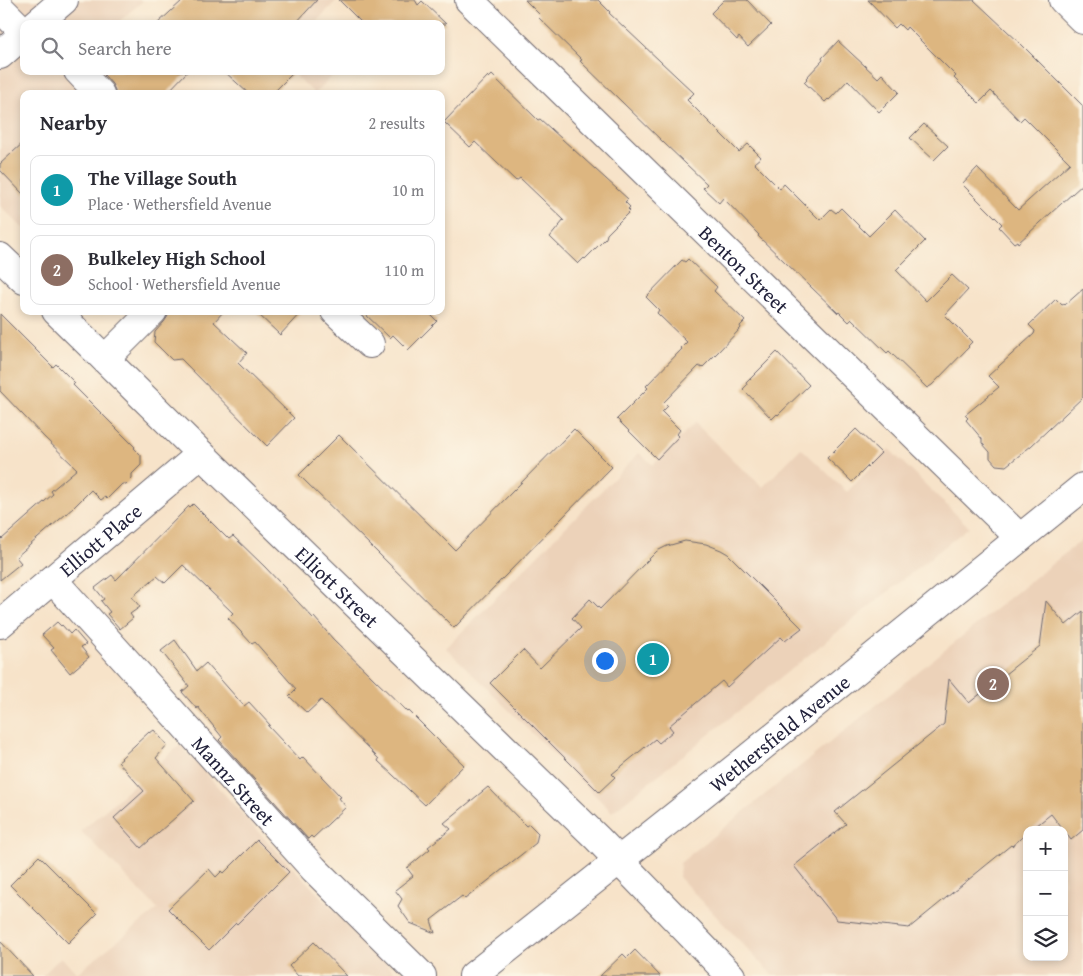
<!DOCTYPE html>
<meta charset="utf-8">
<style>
body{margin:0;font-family:"Gentium Book Plus",serif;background:#f7f7f7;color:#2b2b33}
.controls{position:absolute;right:15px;bottom:15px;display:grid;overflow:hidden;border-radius:10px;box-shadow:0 2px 8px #0003}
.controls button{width:45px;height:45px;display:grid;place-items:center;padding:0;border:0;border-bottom:1px solid #e1e1e2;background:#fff;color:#2b2b33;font:25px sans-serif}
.you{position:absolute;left:604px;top:660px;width:18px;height:18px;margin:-12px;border:4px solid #fff;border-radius:50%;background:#1a73e8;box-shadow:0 0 0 8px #1a73e833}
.badge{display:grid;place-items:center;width:32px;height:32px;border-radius:50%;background:#b5179e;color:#fff;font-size:16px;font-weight:700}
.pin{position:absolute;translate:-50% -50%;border:2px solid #fff;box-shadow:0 1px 5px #0006}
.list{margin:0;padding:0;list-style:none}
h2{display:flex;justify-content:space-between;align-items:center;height:65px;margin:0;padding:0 20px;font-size:21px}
h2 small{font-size:16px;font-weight:400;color:#7c7c81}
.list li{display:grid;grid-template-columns:32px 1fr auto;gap:15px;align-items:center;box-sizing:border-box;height:70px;margin:0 10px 10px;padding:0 10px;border:1px solid #e1e1e2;border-radius:10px}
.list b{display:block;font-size:19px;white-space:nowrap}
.list p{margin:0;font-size:16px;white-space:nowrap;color:#7c7c81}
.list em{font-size:16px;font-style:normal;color:#7c7c81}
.icon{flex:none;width:28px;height:28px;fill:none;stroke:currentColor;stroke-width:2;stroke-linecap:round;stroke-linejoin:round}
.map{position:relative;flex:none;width:1083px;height:976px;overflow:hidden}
.search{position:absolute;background:#fff;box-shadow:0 2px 8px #0003;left:20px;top:20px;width:425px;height:55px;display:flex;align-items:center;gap:12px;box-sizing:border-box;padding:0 18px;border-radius:10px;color:#7c7c81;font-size:19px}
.panel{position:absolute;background:#fff;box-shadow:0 2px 8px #0003;left:20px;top:90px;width:425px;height:225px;border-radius:10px}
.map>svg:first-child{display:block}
.built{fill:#ecd2b9;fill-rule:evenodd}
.building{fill:#ddb680}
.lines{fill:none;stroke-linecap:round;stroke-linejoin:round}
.minor-casing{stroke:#6d666d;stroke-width:30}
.major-casing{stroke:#6d666d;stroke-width:30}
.minor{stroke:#fff;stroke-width:28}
.major{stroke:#fff;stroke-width:28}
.labels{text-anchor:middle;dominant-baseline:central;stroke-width:4;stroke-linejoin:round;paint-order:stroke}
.street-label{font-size:20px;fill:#22223b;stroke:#fcf5e5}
</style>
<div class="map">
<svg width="1083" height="976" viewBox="0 0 1083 976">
<rect width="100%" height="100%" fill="#fcf5e5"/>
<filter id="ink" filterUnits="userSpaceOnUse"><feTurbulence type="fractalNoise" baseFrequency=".02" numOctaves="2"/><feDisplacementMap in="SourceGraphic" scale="10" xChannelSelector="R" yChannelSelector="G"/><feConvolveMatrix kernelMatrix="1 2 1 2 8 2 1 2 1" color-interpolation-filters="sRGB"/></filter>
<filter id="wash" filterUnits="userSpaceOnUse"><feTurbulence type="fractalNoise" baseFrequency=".0096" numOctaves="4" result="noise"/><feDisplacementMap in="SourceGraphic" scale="20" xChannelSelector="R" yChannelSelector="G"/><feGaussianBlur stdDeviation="1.12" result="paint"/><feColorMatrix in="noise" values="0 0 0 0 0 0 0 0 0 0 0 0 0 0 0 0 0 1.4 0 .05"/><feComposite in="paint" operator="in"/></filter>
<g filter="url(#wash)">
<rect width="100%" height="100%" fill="#f7e3c9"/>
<path class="built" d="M0,0H144L116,24H24V71H62L86,94H24V229L0,206Z
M216,0H337L314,24H241Z
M291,71H337L315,94Z
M695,423L738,465L763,487L801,448L847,492L889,449L969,527L612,812L446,648L639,453L653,465Z
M1083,539V976H773L679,877L680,863ZM1027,830H1064V957H1027Z
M180,745L264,838L398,976H42L61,957L77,973L158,909L81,831Z"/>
<g id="blocks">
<path class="building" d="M183,0H317L295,24H157Z
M339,0H415L418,5L422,1L446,24H363Z
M525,0H598L610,12L609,13L694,93L687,100L739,152L748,144L761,157L754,163L780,189L784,184L820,220L831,209L836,213L841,208L869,236L895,210L925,241L896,270L926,301L952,275L968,290L945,315L972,342L968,346L969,347L932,385L927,388L889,351L887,353L852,319L849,322L839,312L838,313L758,236L759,235L723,198L719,203L703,188L707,184L664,143L580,61L582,60L538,17L540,15Z
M724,0H747L771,25L748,47L739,37L737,40L711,13Z
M868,0H974L1021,44L1083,106V184L1018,243L1017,241L1014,243L999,227L1002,224L962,184L977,168L1018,210L1070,163L1024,117L1020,121L991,91L979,103L954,78L956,76L907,27L905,30L899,24L895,28Z
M838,41L878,78L882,74L899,92L879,112L848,80L829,100L828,99L825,102L804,82L807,79L806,78L823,60L822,58Z
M107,71H188L166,94H115V90L112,84L104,75Z
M224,71H295L272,94H249Z
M492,75L538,120L540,119L628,199L625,202L630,207L628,209L630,211L607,234L606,238L585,259L584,258L578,264L550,237L564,220L520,178L516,181L475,142L470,147L444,122L488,76L489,78Z
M924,124L948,146L934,160L910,138Z
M24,142V195L0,170V164Z
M688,259L717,287L714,291L745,321L740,326L741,328L718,352L702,368L699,366L664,402L668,406L662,412L680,430L677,434L679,436L657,459L617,419L648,388L646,386L682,349L681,348L687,342L657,313L659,310L646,297L682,260L685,262Z
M1083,289V397L1031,446L1006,466L996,465L990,458V452L982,443V439L966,420L968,418L965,415L999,387L988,376L1034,334L1035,331L1029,325L1056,299L1062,305L1064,304L1065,305Z
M168,311H224L214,322L247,353L238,363L294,418L267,446L181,359L172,360L154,342L155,332L164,322L168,316Z
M255,311H302L280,335Z
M362,311H427L437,321L408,350L393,335L390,338Z
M0,314L53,367L56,364L75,383L73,385L135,447L134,448L141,455V465L132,474V478L126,484H122L107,499L105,497L101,500L91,490L73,508L16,557L21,563L0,580V537L2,539L53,494L51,491L77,469L44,437L0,391Z
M777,352L809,385L778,415L777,414L772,419L743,389L747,385L746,383Z
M574,429L612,467L454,628L299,475L339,435L455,550Z
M856,429L881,453L852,482L827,458Z
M193,504L227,538V537L229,539L233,536L265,567L313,618L314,617L333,639L373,678L408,712L409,711L441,743L464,765L425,805L378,761L379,759L321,700L307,713L289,696L296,689L255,642L252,644L228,618L233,613L183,565L165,583L157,576L132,597L140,607L130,614L133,618L120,629L107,614L110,612L101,601L104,599L95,588L112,575L116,580L189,506L190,507Z
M685,541L706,544L721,550L728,554L802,628L785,641L781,637L727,687L722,681L669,726L673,731L659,743L655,739L612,774L615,777L599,792L490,683L523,650L540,668L581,628L572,618L590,599L600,609L649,559L657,551L667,546Z
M1046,601L1066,625L1083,611V830L1071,840L1051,814L1031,830H1027V833L1012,846L1011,845L909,928L837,920L794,866L846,824L835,812L944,724L949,679L969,703L1040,646Z
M57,622L61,626L62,625L70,634L74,630L86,644L81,647L89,657L70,673L51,650L54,648L42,635Z
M175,640L197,671L206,663L244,706L249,702L270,725L268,726L300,760L303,757L341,797L339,798L346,807L313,838L311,836L308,839L219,740L222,737L198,707L197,709L182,692L189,686L161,651Z
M154,730L167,745L156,758L194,801L141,848L114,818L144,791L118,762L122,759L121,758L149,732L150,733Z
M488,787L526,826L529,824L538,833L536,843L465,899L462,896L431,920L435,933L410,923L398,906L402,899L395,890L413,876L407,868L430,849L428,847L451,829L444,823Z
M257,840L289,872L237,924L236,923L209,950L168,909L209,869L216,877L222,871L224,873Z
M39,856L97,914L68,943L10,885Z
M0,941L33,976H0Z
M314,942L347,976H298L289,966Z
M635,950L660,976H600L623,954L627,958Z"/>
</g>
</g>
<g filter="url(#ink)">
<use href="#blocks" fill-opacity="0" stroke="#6d666d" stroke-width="1"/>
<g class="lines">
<defs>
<g id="minor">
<path id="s1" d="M469,0L1020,538"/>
<path d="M1063,0L1083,20"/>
<path d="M0,8L24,32"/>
<path d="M78,71L100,94"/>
<path d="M0,257L24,280"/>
<path id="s2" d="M56,311L201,454L597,838L731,976"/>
<path d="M335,311L370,344"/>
<path d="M105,359L153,311"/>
<path id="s3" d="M53,580L314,869L422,976"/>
<path id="s4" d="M0,624L201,454"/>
</g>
<g id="major">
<path d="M36,24L64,0"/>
<path d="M0,55L24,34"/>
<path id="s5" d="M473,976L738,766L1083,487"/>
</g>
</defs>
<use href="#minor" class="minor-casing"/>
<use href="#major" class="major-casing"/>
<use href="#minor" class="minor"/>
<use href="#major" class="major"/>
</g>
</g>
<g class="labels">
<g class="street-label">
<text stroke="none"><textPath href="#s1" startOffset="385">Benton Street</textPath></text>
<text stroke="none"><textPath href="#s4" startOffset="131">Elliott Place</textPath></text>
<text stroke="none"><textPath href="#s2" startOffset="394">Elliott Street</textPath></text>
<text stroke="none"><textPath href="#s5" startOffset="391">Wethersfield Avenue</textPath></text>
<text stroke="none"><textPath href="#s3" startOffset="270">Mannz Street</textPath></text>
</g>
</g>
</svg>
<div class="controls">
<button>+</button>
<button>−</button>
<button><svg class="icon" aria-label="layers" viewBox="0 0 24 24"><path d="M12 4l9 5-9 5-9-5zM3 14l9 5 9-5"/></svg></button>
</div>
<div class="you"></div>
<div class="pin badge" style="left:653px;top:659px;background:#0f9aa8">1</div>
<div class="pin badge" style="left:993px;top:684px;background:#8d6e63">2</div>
<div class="search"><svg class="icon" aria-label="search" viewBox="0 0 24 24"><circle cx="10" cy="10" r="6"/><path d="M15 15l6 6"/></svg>Search here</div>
<section class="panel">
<h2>Nearby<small>2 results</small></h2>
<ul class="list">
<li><span class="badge" style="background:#0f9aa8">1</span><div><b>The Village South</b><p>Place · Wethersfield Avenue</p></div><em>10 m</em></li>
<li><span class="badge" style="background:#8d6e63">2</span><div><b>Bulkeley High School</b><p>School · Wethersfield Avenue</p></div><em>110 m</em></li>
</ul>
</section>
</div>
